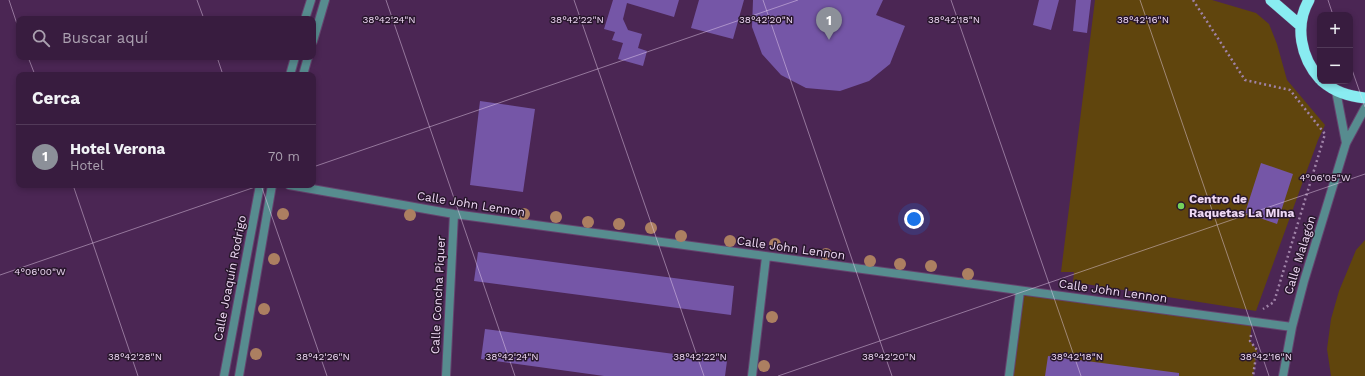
<!DOCTYPE html>
<html lang="es">
<meta charset="utf-8">
<style>
body{margin:0;font-family:"Work Sans",sans-serif;background:#43294a;color:#f1f3f6}
.controls{position:absolute;right:12px;top:12px;display:grid;overflow:hidden;border-radius:8px;box-shadow:0 2px 6px #0003}
.controls button{width:36px;height:36px;display:grid;place-items:center;padding:0;border:0;border-bottom:1px solid #523a59;background:#381c3f;color:#f1f3f6;font:20px sans-serif}
.you{position:absolute;left:914px;top:219px;width:14px;height:14px;margin:-10px;border:3px solid #fff;border-radius:50%;background:#1a73e8;box-shadow:0 0 0 6px #1a73e833}
.badge{display:grid;place-items:center;width:26px;height:26px;border-radius:50%;background:#8c9099;color:#fff;font-size:13px;font-weight:700}
.pin{position:absolute;translate:-50% -33px;filter:drop-shadow(0 1px 2px #0008)}
.pin::after{content:'';position:absolute;top:21px;width:14px;height:12px;background:inherit;clip-path:polygon(0 0,100% 0,50% 100%)}
.list{margin:0;padding:0;list-style:none}
h2{display:flex;justify-content:space-between;align-items:center;height:52px;margin:0;padding:0 16px;font-size:17px}
h2 small{font-size:13px;font-weight:400;color:#aba1b0}
.list li{display:grid;grid-template-columns:26px 1fr auto;gap:12px;align-items:center;box-sizing:border-box;height:64px;padding:0 16px;border-top:1px solid #523a59}
.list b{display:block;font-size:15px;white-space:nowrap}
.list p{margin:0;font-size:13px;white-space:nowrap;color:#aba1b0}
.list em{font-size:13px;font-style:normal;color:#aba1b0}
.icon{flex:none;width:22px;height:22px;fill:none;stroke:currentColor;stroke-width:2;stroke-linecap:round;stroke-linejoin:round}
.map{position:relative;flex:none;width:1365px;height:376px;overflow:hidden}
.search{position:absolute;background:#381c3f;box-shadow:0 2px 6px #0003;left:16px;top:16px;width:300px;height:44px;display:flex;align-items:center;gap:10px;box-sizing:border-box;padding:0 14px;border-radius:8px;color:#aba1b0;font-size:15px}
.panel{position:absolute;background:#381c3f;box-shadow:0 2px 6px #0003;left:16px;top:72px;width:300px;height:116px;border-radius:8px}
.map>svg:first-child{display:block}
.green{fill:#60450d}
.building{fill:#7556a7}
.lines{fill:none;stroke-linecap:round;stroke-linejoin:round}
.minor-casing{stroke:#65436e;stroke-width:10}
.trunk-casing{stroke:#65436e;stroke-width:12}
.path{stroke:#a083a8;stroke-width:2.5;stroke-dasharray:2 3;stroke-linecap:butt}
.minor{stroke:#578c8f;stroke-width:8}
.trunk{stroke:#89ecf1;stroke-width:11}
.tree{fill:#ac7f61}
.ticks{fill:none;stroke:#efd9f5;stroke-width:1;stroke-opacity:0.45}
.poi-dot{fill:#74d25c;stroke:#28172c;stroke-width:1.5}
.labels{text-anchor:middle;dominant-baseline:central;stroke-width:3;stroke-linejoin:round;paint-order:stroke}
.poi-label{font-size:12px;font-weight:bold;fill:#efd9f5;stroke:#28172c;text-anchor:start}
.street-label{font-size:12px;fill:#efd9f5;stroke:#28172c}
.ticks-label{font-size:10px;text-anchor:middle;fill:#efd9f5;stroke:#28172c;stroke-width:3;stroke-linejoin:round;paint-order:stroke}
</style>
<div class="map">
<svg width="1365" height="376" viewBox="0 0 1365 376">
<rect width="100%" height="100%" fill="#4b2654"/>
<path class="green" d="M1095,0H1212L1256,13L1269,24L1277,44L1287,80L1325,125L1318,140L1256,311L1073,282L1074,272H1061Z
M1365,240V376H1331L1327,349L1331,319L1339,291L1356,250Z
M1020,291L1252,321L1250,341L1257,350L1253,376H1009Z"/>
<path class="building" d="M613,0H679L674,17L627,3L623,19L628,30L642,34L638,48L647,51L643,66L618,59L623,43L612,40L615,32L604,29Z
M699,0H744L733,39L691,28Z
M753,0H883L876,15L905,26L890,64L869,81L840,91L806,88L781,75L762,54L752,27Z
M1039,0H1059L1051,30L1033,25Z
M1076,0H1091L1087,33L1073,31Z
M480,101L535,109L523,192L470,185Z
M1261,163L1293,174L1277,224L1245,213Z
M478,252L734,286L731,315L474,281Z
M485,329L727,361L725,376H604L481,359Z
M1048,356L1179,373V376H1045Z"/>
<g class="lines">
<defs>
<path id="minor" d="M305,19L311,0
M313,41L325,0
M290,75L295,57
M303,75L308,57
M1336,91L1346,143
M289,185L454,214L1292,327
M224,376L260,185
M239,376L272,185
M446,376L454,214
M752,376L766,257
M1009,376L1020,291
M1283,376L1292,327L1304,281L1346,143L1365,108"/>
<path id="trunk" d="M1271,0L1301,26
M1309,0C1294,26 1301,58 1320,79
M1322,81C1335,92 1348,96 1365,98"/>
</defs>
<use href="#minor" class="minor-casing"/>
<use href="#trunk" class="trunk-casing"/>
<path class="path" d="M1193,0L1245,80L1290,90L1325,134L1274,302L1263,309
M1251,335L1250,341L1257,350L1253,376"/>
<use href="#minor" class="minor"/>
<use href="#trunk" class="trunk"/>
</g>
<g class="tree">
<circle cx="283" cy="214" r="6"/>
<circle cx="524" cy="214" r="6"/>
<circle cx="410" cy="215" r="6"/>
<circle cx="556" cy="217" r="6"/>
<circle cx="588" cy="222" r="6"/>
<circle cx="619" cy="224" r="6"/>
<circle cx="651" cy="228" r="6"/>
<circle cx="681" cy="236" r="6"/>
<circle cx="730" cy="241" r="6"/>
<circle cx="775" cy="244" r="6"/>
<circle cx="826" cy="254" r="6"/>
<circle cx="274" cy="259" r="6"/>
<circle cx="870" cy="261" r="6"/>
<circle cx="900" cy="264" r="6"/>
<circle cx="931" cy="266" r="6"/>
<circle cx="968" cy="274" r="6"/>
<circle cx="264" cy="309" r="6"/>
<circle cx="772" cy="317" r="6"/>
<circle cx="256" cy="354" r="6"/>
<circle cx="764" cy="366" r="6"/>
</g>
<path class="ticks" d="M9,0L19,30M197,0L204,19M386,0L515,376M574,0L704,376M763,0L892,376M951,0L1081,376M1140,0L1269,376M1328,0L1333,15M28,57L35,75M217,57L223,75M1350,64L1365,107M313,167L798,0M73,185L138,376M261,185L327,376M0,275L261,185M778,376L1365,174"/>
<circle class="poi-dot" cx="1181" cy="206" r="4"/>
<g class="labels">
<g class="poi-label">
<text x="1189" y="199">Centro de<tspan x="1189" dy="14">Raquetas La Mina</tspan></text>
</g>
<g class="street-label">
<text transform="translate(471 204) rotate(9)">Calle John Lennon</text>
<text transform="translate(791 248) rotate(8)">Calle John Lennon</text>
<text transform="translate(1300 255) rotate(-73)">Calle Malagón</text>
<text transform="translate(230 278) rotate(-79)">Calle Joaquín Rodrigo</text>
<text transform="translate(1113 291) rotate(8)">Calle John Lennon</text>
<text transform="translate(438 295) rotate(-87)">Calle Concha Piquer</text>
</g>
</g>
<g class="ticks-label">
<text x="389" y="23">38°42'24"N</text>
<text x="577" y="23">38°42'22"N</text>
<text x="766" y="23">38°42'20"N</text>
<text x="954" y="23">38°42'18"N</text>
<text x="1143" y="23">38°42'16"N</text>
<text x="1325" y="181">4°06'05"W</text>
<text x="40" y="275">4°06'00"W</text>
<text x="135" y="360">38°42'28"N</text>
<text x="323" y="360">38°42'26"N</text>
<text x="512" y="360">38°42'24"N</text>
<text x="700" y="360">38°42'22"N</text>
<text x="889" y="360">38°42'20"N</text>
<text x="1077" y="360">38°42'18"N</text>
<text x="1266" y="360">38°42'16"N</text>
</g>
</svg>
<div class="controls">
<button>+</button>
<button>−</button>
</div>
<div class="you"></div>
<div class="pin badge" style="left:829px;top:40px">1</div>
<div class="search"><svg class="icon" aria-label="search" viewBox="0 0 24 24"><circle cx="10" cy="10" r="6"/><path d="M15 15l6 6"/></svg>Buscar aquí</div>
<section class="panel">
<h2>Cerca<small></small></h2>
<ul class="list">
<li><span class="badge">1</span><div><b>Hotel Verona</b><p>Hotel</p></div><em>70 m</em></li>
</ul>
</section>
</div>
